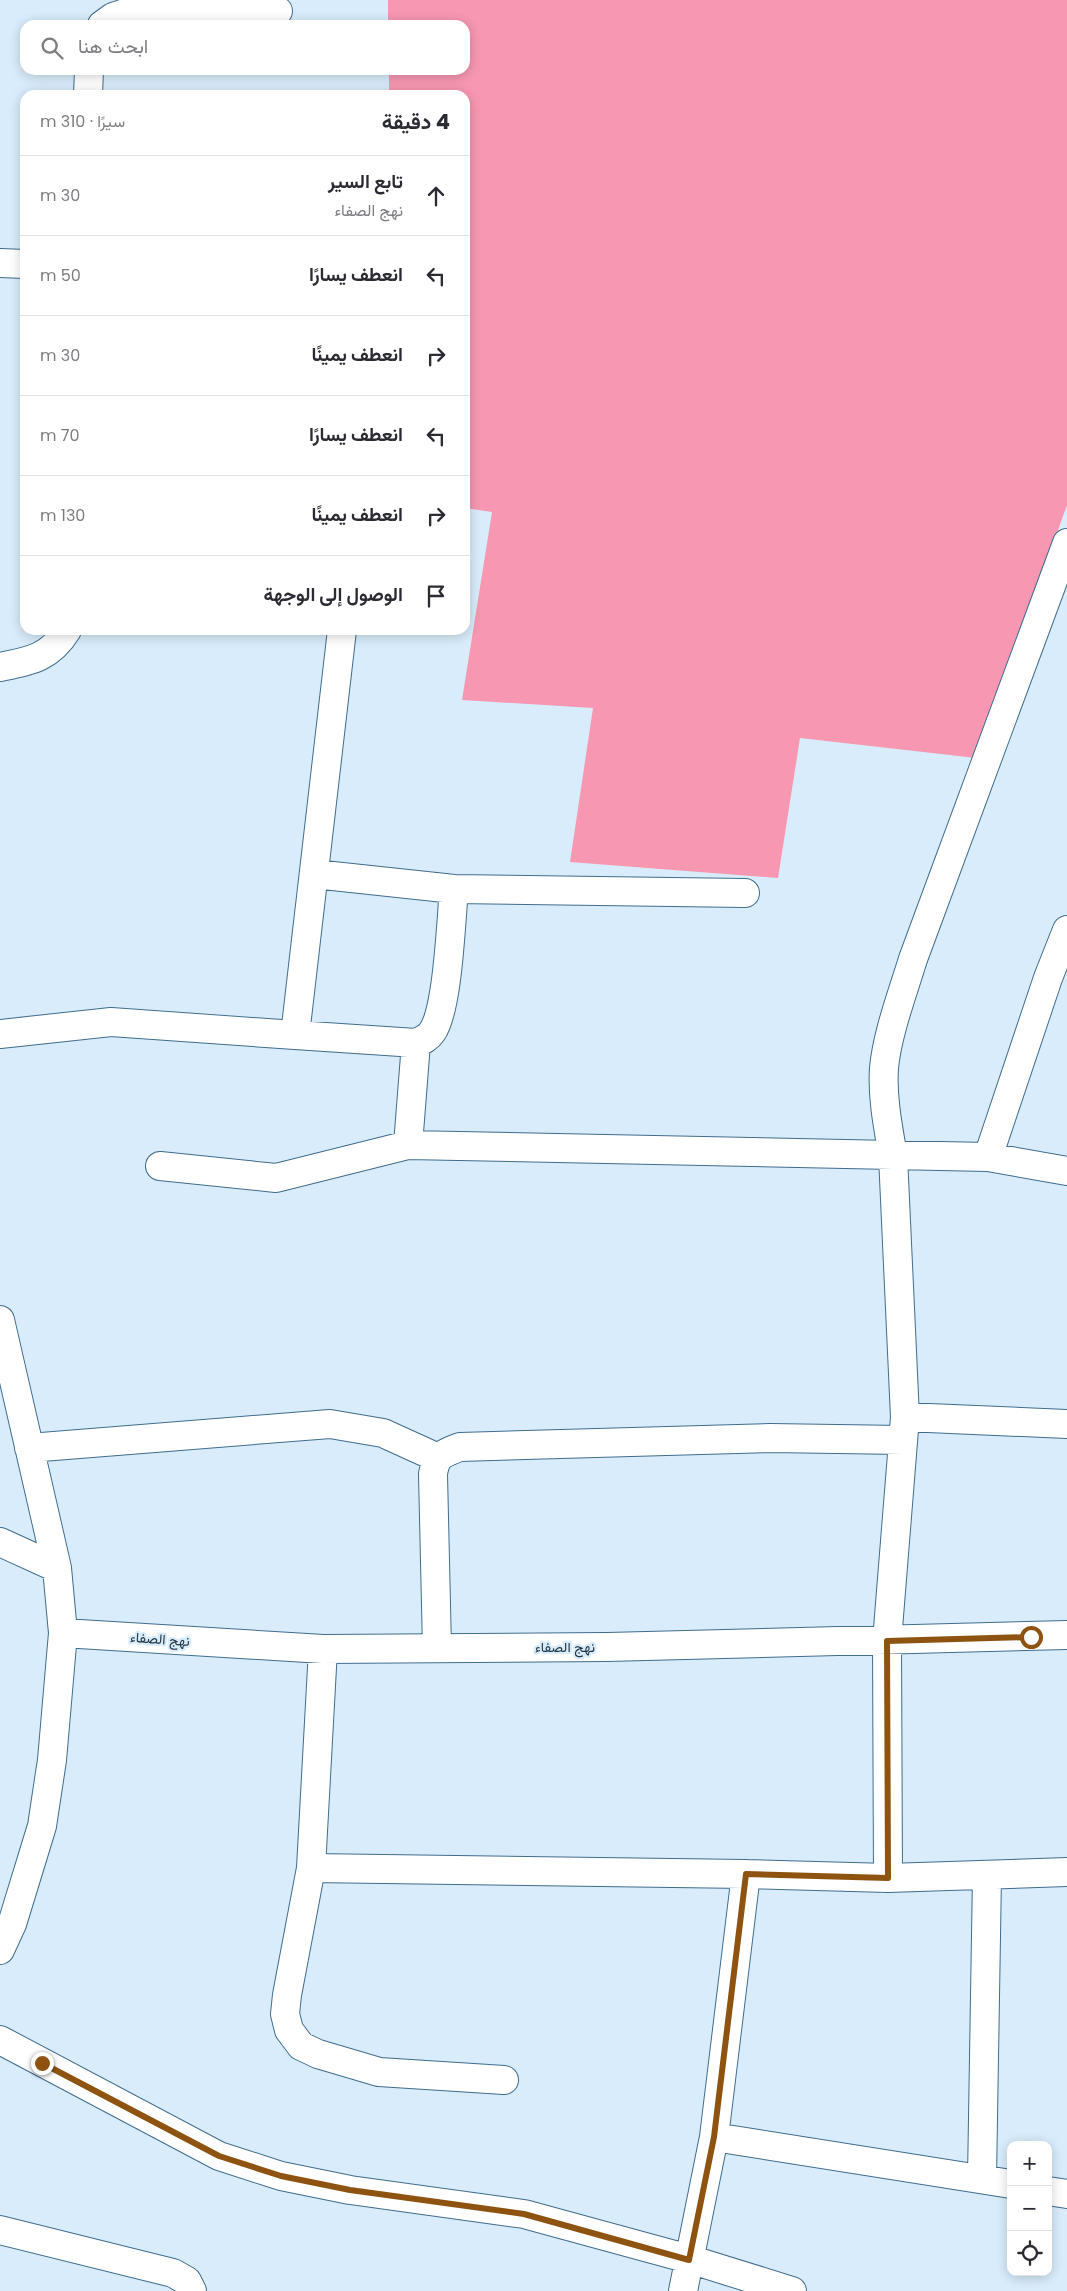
<!DOCTYPE html>
<html lang="ar">
<meta charset="utf-8">
<style>
body{margin:0;font-family:Poppins,Vazirmatn,sans-serif;background:#f7f7f7;color:#2b2b33;direction:rtl}
.controls{position:absolute;right:15px;bottom:15px;display:grid;overflow:hidden;border-radius:10px;box-shadow:0 2px 12px #0003}
.controls button{width:45px;height:45px;display:grid;place-items:center;padding:0;border:0;border-bottom:1px solid #e1e1e2;background:#fff;color:#2b2b33;font:25px sans-serif}
.stop{position:absolute;width:15px;height:15px;margin:-11px;border:4px solid #8e5311;border-radius:50%;background:#fff}
.stop.end{background:#8e5311;border-color:#fff;box-shadow:0 1px 5px #0008}
.list{margin:0;padding:0;list-style:none}
h2{display:flex;justify-content:space-between;align-items:center;height:65px;margin:0;padding:0 20px;font-size:21px}
h2 small{font-size:16px;font-weight:400;color:#7c7c81}
.list li{display:grid;grid-template-columns:32px 1fr auto;gap:15px;align-items:center;box-sizing:border-box;height:80px;padding:0 20px;border-top:1px solid #e1e1e2}
.list b{display:block;font-size:19px;white-space:nowrap}
.list p{margin:0;font-size:16px;white-space:nowrap;color:#7c7c81}
.list em{font-size:16px;font-style:normal;color:#7c7c81}
.icon{flex:none;width:28px;height:28px;fill:none;stroke:currentColor;stroke-width:2;stroke-linecap:round;stroke-linejoin:round}
.map{position:relative;flex:none;width:1067px;height:2291px;overflow:hidden;direction:ltr}
.search{position:absolute;background:#fff;box-shadow:0 2px 12px #0003;left:20px;top:20px;width:450px;height:55px;display:flex;align-items:center;gap:12px;box-sizing:border-box;padding:0 18px;border-radius:15px;color:#7c7c81;font-size:19px}
.panel{position:absolute;background:#fff;box-shadow:0 2px 12px #0003;left:20px;top:90px;width:450px;height:545px;border-radius:15px;direction:rtl}
.map>svg:first-child{display:block}
.green{fill:#f797b2}
.lines{fill:none;stroke-linecap:round;stroke-linejoin:round}
.street-casing{stroke:#406c8d;stroke-width:30}
.street{stroke:#fff;stroke-width:28}
.route{stroke:#8e5311;stroke-width:6}
.labels{text-anchor:middle;dominant-baseline:central;stroke-width:4.5;stroke-linejoin:round;paint-order:stroke}
.street-label{font-size:14px;fill:#233645;stroke:#d9ecfb}
</style>
<div class="map">
<svg width="1067" height="2291" viewBox="0 0 1067 2291">
<rect width="100%" height="100%" fill="#d9ecfb"/>
<path class="green" d="M388,0H1067V505L976,758L800,738L778,878L570,862L593,708L462,700L492,512L465,508V95H389V70H465V25H388Z"/>
<g class="lines">
<defs>
<path id="street" d="M102,25L113,17L131,11H278
M88,95L89,70
M0,263L25,264
M0,667C30,661 50,658 67,630
M314,874L454,889L745,893
M0,1034L111,1022L295,1035L342,630
M295,1035L416,1043C423,1040 428,1038 432,1032C448,1010 451,920 454,889
M416,1043L408,1145L988,1157L1067,1171
M988,1157L1048,978L1067,930
M160,1166L276,1178L408,1145
M0,1320L57,1568L63,1633L52,1760L42,1826L12,1924L0,1950
M905,1417L1067,1424
M29,1448L330,1424L383,1433L438,1458
M0,1542L57,1568
M63,1633L323,1649L607,1647L1067,1635
M437,1648L433,1474C436,1455 442,1454 460,1447L770,1438L903,1440
M323,1649L311,1868L287,1995L285,2014L289,2030L301,2046L318,2054L379,2072L504,2080
M311,1868L746,1874L888,1878L1067,1872
M888,1878L887,1641L905,1417L893,1156C888,1127 882,1097 884,1068C887,1034 903,992 913,959L1067,543
M0,2040L219,2156L281,2176L350,2190L524,2214L689,2259L792,2291
M714,2137L1011,2184
M982,2179L987,1875
M1048,2191L1067,2194
M0,2230L173,2273L187,2281L192,2291
M683,2291L714,2137L746,1874"/>
</defs>
<use href="#street" class="street-casing"/>
<use href="#street" class="street"/>
</g>
<g class="lines">
<path class="route" d="M42,2063L219,2156L281,2176L350,2190L524,2214L689,2260L714,2137L746,1874L888,1878L887,1641L1031,1637"/>
</g>
<g class="labels">
<g class="street-label">
<text transform="translate(160 1639) rotate(4)">نهج الصفاء</text>
<text x="565" y="1647">نهج الصفاء</text>
</g>
</g>
</svg>
<div class="controls">
<button>+</button>
<button>−</button>
<button><svg class="icon" aria-label="locate" viewBox="0 0 24 24"><circle cx="12" cy="12" r="6"/><path d="M12 2v4M12 18v4M2 12h4M18 12h4"/></svg></button>
</div>
<div class="stop" style="left:1031px;top:1637px"></div>
<div class="stop end" style="left:42px;top:2063px"></div>
<div class="search"><svg class="icon" aria-label="search" viewBox="0 0 24 24"><circle cx="10" cy="10" r="6"/><path d="M15 15l6 6"/></svg>ابحث هنا</div>
<section class="panel">
<h2>4 دقيقة<small>سيرًا · 310 m</small></h2>
<ul class="list">
<li><svg class="icon" aria-label="ahead" viewBox="0 0 24 24"><path d="M12 20V5M6 11l6-6 6 6"/></svg><div><b>تابع السير</b><p>نهج الصفاء</p></div><em>30 m</em></li>
<li><svg class="icon" aria-label="left" viewBox="0 0 24 24"><path d="M17 20v-9H6M10 6l-5 5 5 5"/></svg><div><b>انعطف يسارًا</b></div><em>50 m</em></li>
<li><svg class="icon" aria-label="right" viewBox="0 0 24 24"><path d="M7 20v-9h11M14 6l5 5-5 5"/></svg><div><b>انعطف يمينًا</b></div><em>30 m</em></li>
<li><svg class="icon" aria-label="left" viewBox="0 0 24 24"><path d="M17 20v-9H6M10 6l-5 5 5 5"/></svg><div><b>انعطف يسارًا</b></div><em>70 m</em></li>
<li><svg class="icon" aria-label="right" viewBox="0 0 24 24"><path d="M7 20v-9h11M14 6l5 5-5 5"/></svg><div><b>انعطف يمينًا</b></div><em>130 m</em></li>
<li><svg class="icon" aria-label="arrive" viewBox="0 0 24 24"><path d="M6 21V4h12l-3 4 3 4H6"/></svg><div><b>الوصول إلى الوجهة</b></div></li>
</ul>
</section>
</div>
